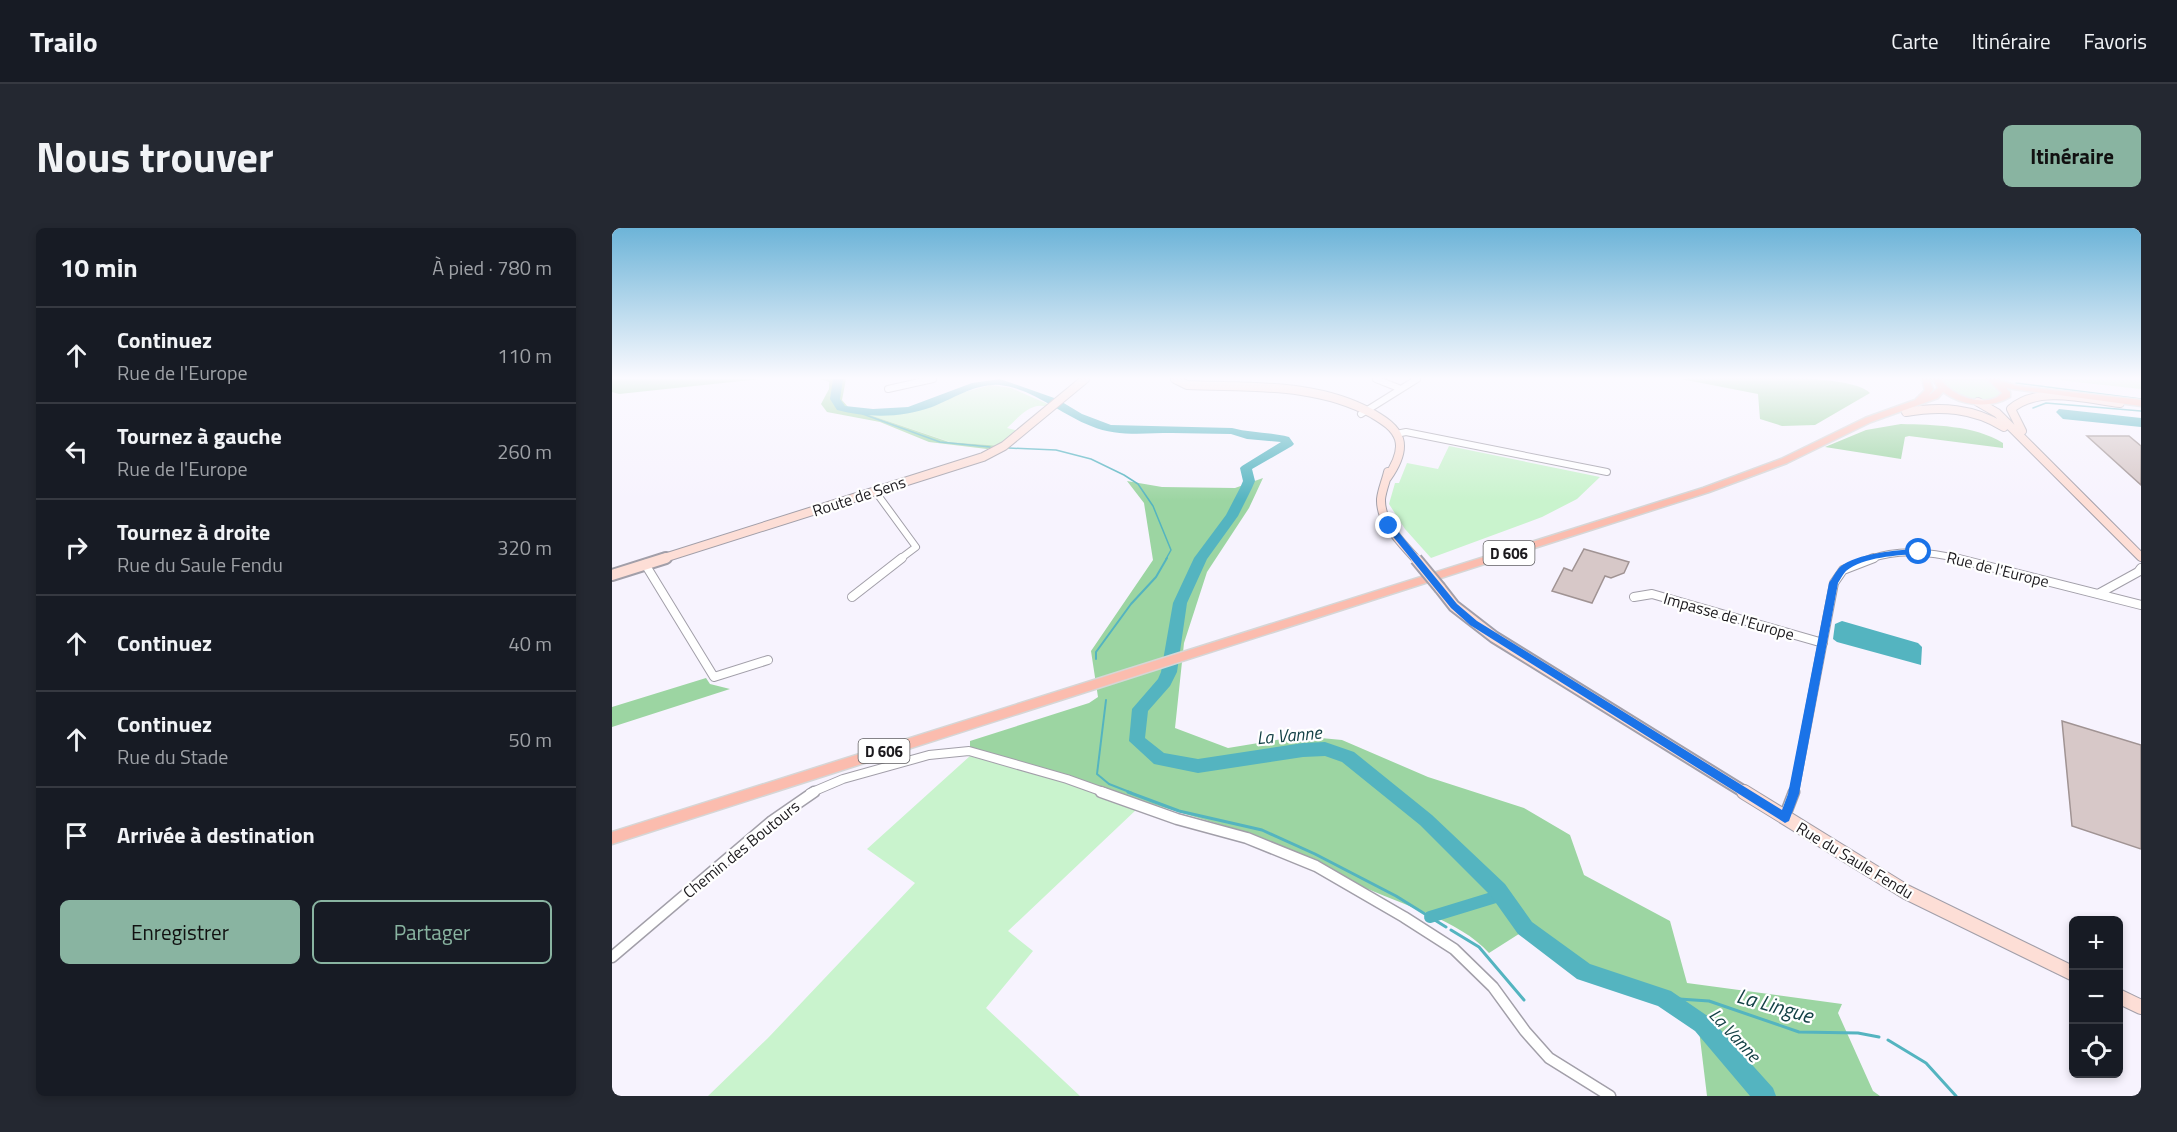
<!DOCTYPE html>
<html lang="fr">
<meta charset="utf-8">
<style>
body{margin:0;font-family:"Titillium Web",sans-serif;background:#242831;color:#f1f3f6}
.controls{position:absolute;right:18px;bottom:18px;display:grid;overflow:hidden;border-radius:9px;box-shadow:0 3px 9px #0003}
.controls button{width:54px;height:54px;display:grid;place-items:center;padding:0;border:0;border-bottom:2px solid #363941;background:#171b24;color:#f1f3f6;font:30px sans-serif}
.stop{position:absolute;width:18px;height:18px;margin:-14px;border:4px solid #1a73e8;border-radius:50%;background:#fff}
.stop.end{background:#1a73e8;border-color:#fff;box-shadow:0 2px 6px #0008}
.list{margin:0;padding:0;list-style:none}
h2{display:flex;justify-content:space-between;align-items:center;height:78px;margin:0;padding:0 24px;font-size:26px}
h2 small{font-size:20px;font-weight:400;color:#9ea1a6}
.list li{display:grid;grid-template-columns:39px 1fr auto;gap:18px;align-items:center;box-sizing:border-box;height:96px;padding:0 24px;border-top:2px solid #363941}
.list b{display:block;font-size:22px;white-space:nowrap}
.list p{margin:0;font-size:20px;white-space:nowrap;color:#9ea1a6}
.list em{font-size:20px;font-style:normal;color:#9ea1a6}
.actions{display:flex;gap:12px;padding:18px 24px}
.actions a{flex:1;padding:14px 0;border:2px solid #89b4a1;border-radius:9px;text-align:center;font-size:21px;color:#89b4a1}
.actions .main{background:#89b4a1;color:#111}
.icon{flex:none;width:33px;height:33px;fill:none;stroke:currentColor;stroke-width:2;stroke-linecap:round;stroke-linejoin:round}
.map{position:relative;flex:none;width:1529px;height:868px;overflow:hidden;border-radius:9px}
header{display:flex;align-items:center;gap:36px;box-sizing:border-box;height:84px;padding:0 30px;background:#171b24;border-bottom:2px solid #363941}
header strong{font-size:28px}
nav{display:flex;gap:33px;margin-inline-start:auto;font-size:21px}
.intro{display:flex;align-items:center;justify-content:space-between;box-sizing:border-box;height:144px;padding:0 36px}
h1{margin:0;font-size:42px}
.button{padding:15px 27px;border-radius:9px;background:#89b4a1;color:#111;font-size:21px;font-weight:700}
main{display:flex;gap:36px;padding:0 36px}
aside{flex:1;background:#171b24;border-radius:9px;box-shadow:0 3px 9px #0003}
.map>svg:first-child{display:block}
.green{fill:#c9f3cd}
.forest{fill:#9cd5a2}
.water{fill:#54b4c0}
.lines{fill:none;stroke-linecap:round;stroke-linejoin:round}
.stream-far2{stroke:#54b4c0;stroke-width:1.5}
.stream-far1{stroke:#54b4c0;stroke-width:2}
.stream{stroke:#54b4c0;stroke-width:3}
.canal{stroke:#54b4c0;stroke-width:12}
.river{fill:#54b4c0;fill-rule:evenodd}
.building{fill:#d7c8c8;stroke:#a09393;stroke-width:1.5}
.street-far2-casing{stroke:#a29fa9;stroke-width:8}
.street-far1-casing{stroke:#a29fa9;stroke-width:10}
.street-casing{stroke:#a29fa9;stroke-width:13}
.secondary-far2-casing{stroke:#a29fa9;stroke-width:10}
.secondary-far1-casing{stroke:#a29fa9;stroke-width:14}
.secondary-casing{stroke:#a29fa9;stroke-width:16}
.primary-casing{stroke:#d6d6d6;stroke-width:3}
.street-far2{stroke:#fff;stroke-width:6}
.street-far1{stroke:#fff;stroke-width:8}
.street{stroke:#fff;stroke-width:10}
.secondary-far2{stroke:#fdded6;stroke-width:8}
.secondary-far1{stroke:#fdded6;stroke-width:10}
.secondary{stroke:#fdded6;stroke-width:14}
.primary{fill:#fbbcae;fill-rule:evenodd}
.secondary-bridge-casing{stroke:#a29fa9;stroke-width:14;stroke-linecap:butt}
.secondary-bridge{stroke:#fdded6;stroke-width:10}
.route{fill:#1a73e8}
.labels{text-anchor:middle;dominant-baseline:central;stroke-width:4.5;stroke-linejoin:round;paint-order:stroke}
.shield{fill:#fff;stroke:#605f62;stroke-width:1.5}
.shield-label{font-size:15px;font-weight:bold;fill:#1c1a1e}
.street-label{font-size:16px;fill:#1c1a1e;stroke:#fff}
.water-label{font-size:18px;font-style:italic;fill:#144146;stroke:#fff}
.near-water-label{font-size:21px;font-style:italic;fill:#144146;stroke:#fff}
</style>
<header>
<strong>Trailo</strong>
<nav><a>Carte</a><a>Itinéraire</a><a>Favoris</a></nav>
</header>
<div class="intro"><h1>Nous trouver</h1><a class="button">Itinéraire</a></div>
<main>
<aside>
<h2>10 min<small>À pied · 780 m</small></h2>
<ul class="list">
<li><svg class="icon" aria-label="ahead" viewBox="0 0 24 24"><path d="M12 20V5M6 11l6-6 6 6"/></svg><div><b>Continuez</b><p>Rue de l'Europe</p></div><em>110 m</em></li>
<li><svg class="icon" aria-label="left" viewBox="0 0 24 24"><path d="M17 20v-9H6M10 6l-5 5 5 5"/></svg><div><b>Tournez à gauche</b><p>Rue de l'Europe</p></div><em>260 m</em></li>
<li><svg class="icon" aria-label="right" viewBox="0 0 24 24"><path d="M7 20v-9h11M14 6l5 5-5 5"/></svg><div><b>Tournez à droite</b><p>Rue du Saule Fendu</p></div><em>320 m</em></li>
<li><svg class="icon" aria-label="ahead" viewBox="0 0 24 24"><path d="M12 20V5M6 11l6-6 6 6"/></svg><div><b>Continuez</b></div><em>40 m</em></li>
<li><svg class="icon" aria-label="ahead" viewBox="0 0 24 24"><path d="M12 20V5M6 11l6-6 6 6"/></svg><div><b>Continuez</b><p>Rue du Stade</p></div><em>50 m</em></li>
<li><svg class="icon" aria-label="arrive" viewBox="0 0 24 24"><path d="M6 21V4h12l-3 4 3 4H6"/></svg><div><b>Arrivée à destination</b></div></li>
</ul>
<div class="actions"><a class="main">Enregistrer</a><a>Partager</a></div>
</aside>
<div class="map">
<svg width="1529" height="868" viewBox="0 0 1529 868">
<rect width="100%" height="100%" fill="#f7f3fe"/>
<path class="green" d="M1329,151H1375L1390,163V167C1370,177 1339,172 1329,151Z
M1444,151L1529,152V161L1455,153Z
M379,157L399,160L438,177L435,179C419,173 406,190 395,200L407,203L389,218L338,214L255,186L316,180L345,166Z
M837,218L988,249L965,271L930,289L819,330L793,301L777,276L783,255H787L795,235L826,241Z
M358,528L454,555L525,581L396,703L421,723L374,780L468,868H96L156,810L303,655L255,621Z"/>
<path class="forest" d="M0,151H148L7,166L0,164Z
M208,151H234L230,172L236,179L250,181L255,186L337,214L389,218L375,221L317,214L268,194L215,184L209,176L217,161V154Z
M1069,151C1103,151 1238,143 1258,165L1203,197L1170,198L1148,191L1146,166Z
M1289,196C1322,197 1362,197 1391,215V220L1297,208L1293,209L1289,231L1213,219L1254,202Z
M651,250L637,280L595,344L572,415L563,500L616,520L688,508L730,512L816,549L912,580L958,607L972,647L1058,693L1075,755L1230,776L1226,785L1261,863L1268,868H1095L1087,802L1051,776L969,747L910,704L877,725C848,692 787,676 747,657C711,640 680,622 643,607L358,521V513L477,475L486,469L479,423L541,332L532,275L515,253L550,259L623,260Z
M94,450L98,456L118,461L0,499V479Z"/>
<path class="water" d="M1447,181L1529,190V199L1451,191L1444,184Z
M1230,393L1306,415L1310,419L1309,437L1225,414L1221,411L1223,396Z"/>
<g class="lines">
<path class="stream-far2" d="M1404,155L1529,171
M1421,180L1434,175L1529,183
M248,185L328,214L378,219
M397,220L444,222L479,231L512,247L526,256L541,278L559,322L554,331"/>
<path class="stream-far1" d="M484,431V424L519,376L544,349L555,330
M494,472L485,546L497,556L520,565"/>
<path class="stream" d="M516,564L567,583L650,602L703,626L784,668L834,699
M839,702L867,719L912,772
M1052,770L1097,773L1187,804L1246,805L1267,809
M1276,812L1314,835L1344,868"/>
<path class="canal" d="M818,689L890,667"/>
<path class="river" d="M221,151H231L228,171L233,178L261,181L296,179L360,155L388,151L445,171L470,186L499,197L620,200C639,205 658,204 677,209L682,216L680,218L640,241L643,253L640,260L626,288L595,331L575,375L565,444L558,458L536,483L533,510L552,525L586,531L691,515L713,514L742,524L820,587L893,656L920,694L978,736L1059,763L1097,789L1161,860L1164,868H1138L1083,803L1046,778L965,751L906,706L879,668L808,597L730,534L713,528L691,529L586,545L542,536L517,513L520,481L546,451L549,444L561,375L582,330L614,287L628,260L631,253L628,240L630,238L669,214L635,211L619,206C599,206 580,205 560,205C532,205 505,209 479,198C448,186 422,161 388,157C364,155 341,171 320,179C290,190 256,190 225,182L218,171Z"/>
</g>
<path class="building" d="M1475,208H1517L1529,218V257Z
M972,321L1017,334L1012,345L999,350L993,348L980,375L940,363L952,340L960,343Z
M1450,493L1529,517V621L1460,598Z"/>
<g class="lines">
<defs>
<path id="street-far2" d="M764,151L789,161
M276,161L321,151
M749,186L805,151
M784,206L794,204L995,244
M263,263L304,319L288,331
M1258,331C1288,320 1318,324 1348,331"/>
<path id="street-far1" d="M1343,330L1529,377
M33,336L102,449L156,432
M1486,366L1526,344L1529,340
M240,369L290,330
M1022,369L1040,366L1211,415
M198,565L231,551L317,527L357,523L455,551L494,565
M1182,565L1222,355L1231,342L1262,330"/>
<path id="street" d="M489,564L565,591L635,610L704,638L792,689L842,721L881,759L913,803L937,830L998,868
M1172,590L1182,564
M0,729L160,593L202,564"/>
<path id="secondary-far2" d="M563,151L575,157C637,160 704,154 761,186C771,192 783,199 787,211C791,224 782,240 775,250
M1366,174L1385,185L1529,329
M1294,184C1329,178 1361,180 1392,199
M1410,203L1399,181C1426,157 1475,171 1508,175
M776,244C774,253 770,262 769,271C768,295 790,315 804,331
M49,331L371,229L392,218L473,151"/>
<path id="secondary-far1" d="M0,347L54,330
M828,360L842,378L882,409L1134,565"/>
<path id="secondary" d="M1132,564L1294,664L1462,746
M1506,768L1529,779"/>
<path id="primary" d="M1310,151H1318L1321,162L1316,168L1326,160L1321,151H1329C1339,169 1376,181 1390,165L1375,151H1384L1405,158L1529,172V178L1394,160L1398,164V169C1378,181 1350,178 1331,164L1326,170L1259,194L1175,235L1097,264L0,616V604L1091,260L1169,231L1253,190L1303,172L1313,162Z"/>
</defs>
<use href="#street-far2" class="street-far2-casing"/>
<use href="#street-far1" class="street-far1-casing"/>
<use href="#street" class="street-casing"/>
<use href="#secondary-far2" class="secondary-far2-casing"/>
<use href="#secondary-far1" class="secondary-far1-casing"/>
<use href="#secondary" class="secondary-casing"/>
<use href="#primary" class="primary-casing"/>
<use href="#street-far2" class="street-far2"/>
<use href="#street-far1" class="street-far1"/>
<use href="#street" class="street"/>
<use href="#secondary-far2" class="secondary-far2"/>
<use href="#secondary-far1" class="secondary-far1"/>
<use href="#secondary" class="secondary"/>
<use href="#primary" class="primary"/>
<defs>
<path id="secondary-bridge" d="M804,331L828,360"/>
</defs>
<use href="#secondary-bridge" class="secondary-bridge-casing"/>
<use href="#secondary-bridge" class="secondary-bridge"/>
</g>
<linearGradient id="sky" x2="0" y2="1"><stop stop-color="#6db4d8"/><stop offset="0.55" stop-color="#fbfaff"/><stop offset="1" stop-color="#fbfaff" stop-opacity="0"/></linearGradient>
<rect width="1529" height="273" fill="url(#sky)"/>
<path class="route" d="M774,296H780L845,376L865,393L1170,582L1176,566L1217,355C1220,351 1224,343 1228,339C1245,325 1285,322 1307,321L1311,324L1307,326C1286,327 1251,329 1234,343C1231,346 1228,352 1226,355L1187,566L1177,593L1173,595L858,397L839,380L774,300Z"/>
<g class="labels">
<g class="shield">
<rect x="871.5" y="313" width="51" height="24" rx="4.5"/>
<rect x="246.5" y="511" width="51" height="24" rx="4.5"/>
</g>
<g class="shield-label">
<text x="897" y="325">D 606</text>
<text x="272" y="523">D 606</text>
</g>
<g class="street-label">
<text transform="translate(247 268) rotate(-18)">Route de Sens</text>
<text transform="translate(1386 341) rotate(14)">Rue de l'Europe</text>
<text transform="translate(1117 388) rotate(16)">Impasse de l'Europe</text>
<text transform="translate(129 621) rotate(-39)">Chemin des Boutours</text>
<text transform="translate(1243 632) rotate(31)">Rue du Saule Fendu</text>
</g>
<g class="water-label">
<text transform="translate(677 507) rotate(-5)">La Vanne</text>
<text transform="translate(1123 807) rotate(47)">La Vanne</text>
</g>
<g class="near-water-label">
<text transform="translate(1163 777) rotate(16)">La Lingue</text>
</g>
</g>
</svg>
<div class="controls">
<button>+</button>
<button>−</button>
<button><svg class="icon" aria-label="locate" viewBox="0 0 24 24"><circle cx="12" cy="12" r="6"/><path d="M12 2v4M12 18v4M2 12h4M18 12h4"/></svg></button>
</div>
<div class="stop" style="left:1307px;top:324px"></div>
<div class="stop end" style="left:777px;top:298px"></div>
</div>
</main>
